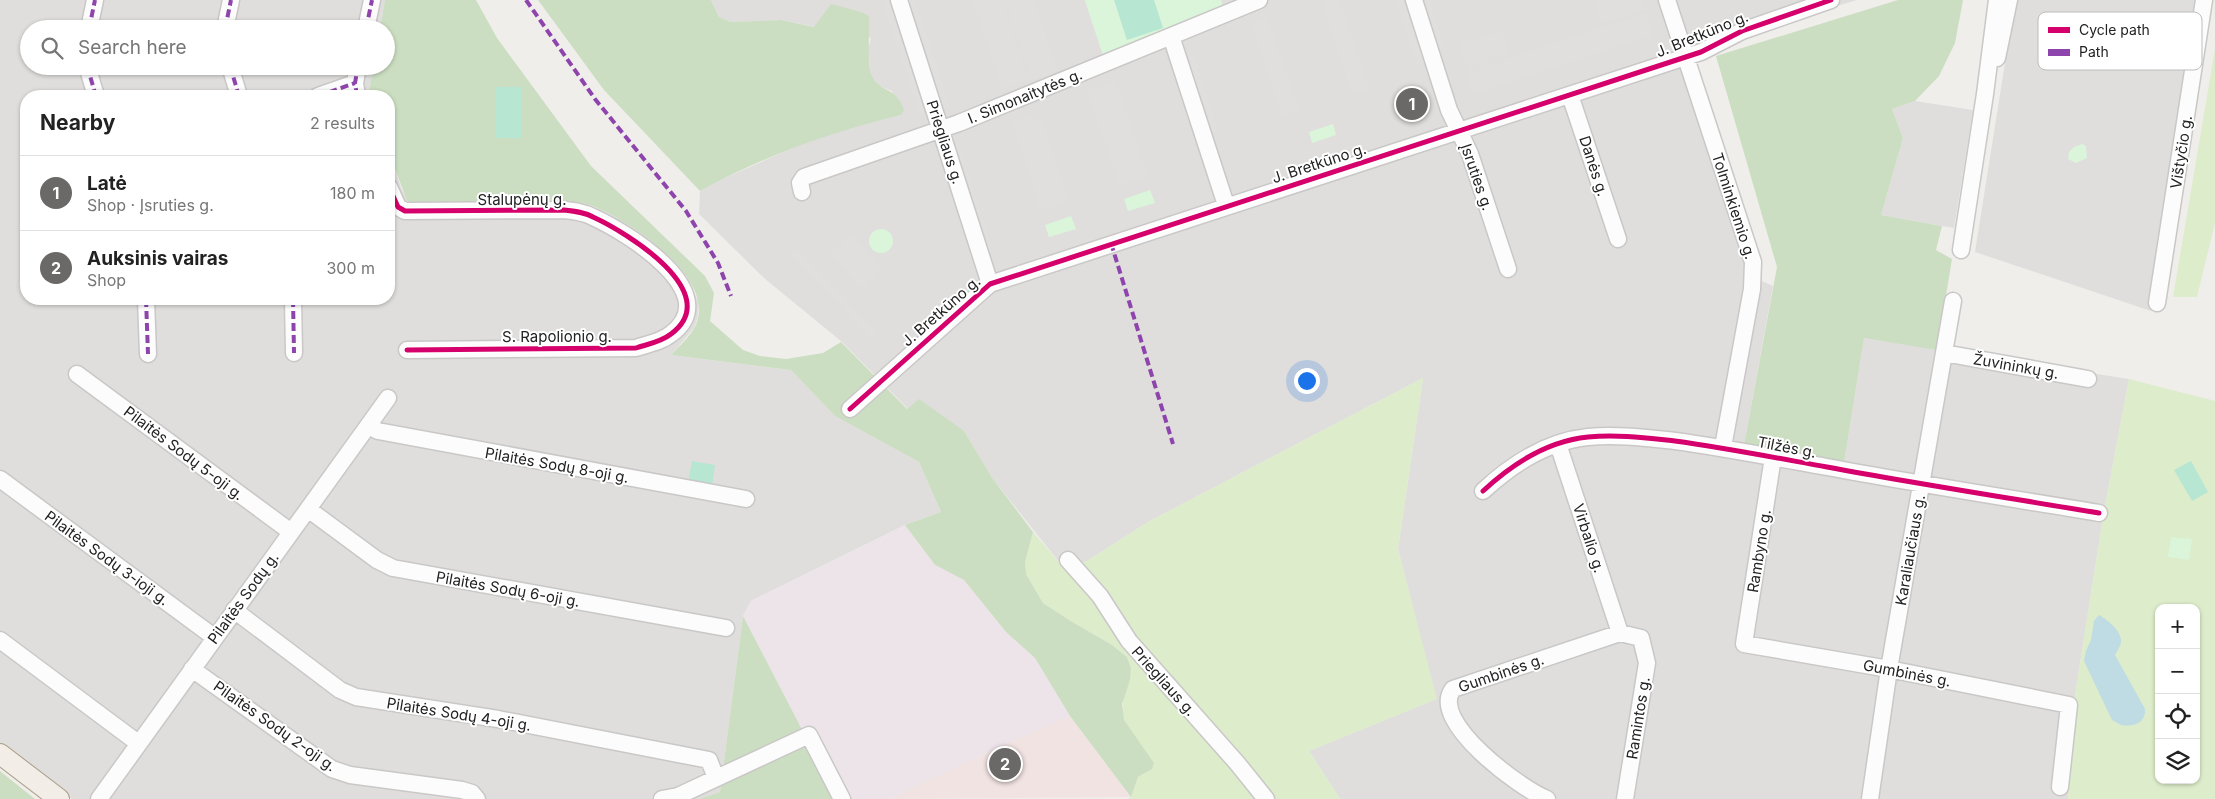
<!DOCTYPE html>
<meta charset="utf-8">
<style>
body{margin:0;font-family:Inter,sans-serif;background:#f2f2f2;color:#222}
.controls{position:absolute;right:15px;bottom:15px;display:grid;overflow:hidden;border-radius:10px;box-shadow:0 1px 4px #0004}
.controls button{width:45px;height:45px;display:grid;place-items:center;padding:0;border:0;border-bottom:1px solid #e0e0e0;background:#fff;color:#222;font:25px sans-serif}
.you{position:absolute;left:1306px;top:380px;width:18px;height:18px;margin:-12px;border:4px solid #fff;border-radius:50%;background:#1a73e8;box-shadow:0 0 0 8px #1a73e833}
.badge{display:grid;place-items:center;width:32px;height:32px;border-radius:50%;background:#6a6968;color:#fff;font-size:16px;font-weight:700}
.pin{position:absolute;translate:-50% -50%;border:2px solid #fff;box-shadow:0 1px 5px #0006}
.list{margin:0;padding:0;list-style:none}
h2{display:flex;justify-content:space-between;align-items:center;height:65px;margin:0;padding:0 20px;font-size:21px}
h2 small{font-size:16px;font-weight:400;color:#767676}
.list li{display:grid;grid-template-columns:32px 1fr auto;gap:15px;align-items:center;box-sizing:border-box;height:75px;padding:0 20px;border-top:1px solid #e0e0e0}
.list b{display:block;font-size:19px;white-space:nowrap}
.list p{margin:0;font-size:16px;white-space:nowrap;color:#767676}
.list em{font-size:16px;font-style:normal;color:#767676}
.icon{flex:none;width:28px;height:28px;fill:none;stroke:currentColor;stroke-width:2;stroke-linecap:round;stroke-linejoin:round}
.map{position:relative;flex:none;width:2215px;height:799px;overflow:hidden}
.search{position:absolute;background:#fff;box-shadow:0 1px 4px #0004;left:20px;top:20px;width:375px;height:55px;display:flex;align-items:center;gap:12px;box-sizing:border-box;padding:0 18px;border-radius:28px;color:#767676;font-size:19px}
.panel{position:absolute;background:#fff;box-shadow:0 1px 4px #0004;left:20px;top:90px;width:375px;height:215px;border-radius:20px}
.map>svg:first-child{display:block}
.residential{fill:#dfdedc}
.commercial{fill:#f1e3e1}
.industrial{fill:#ede4e9}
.grass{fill:#ddeccb;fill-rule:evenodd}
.forest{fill:#cbdec1}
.park{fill:#daf5da}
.pitch{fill:#b7e6d2}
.parking{fill:#e0dfde}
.water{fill:#bfdbe3}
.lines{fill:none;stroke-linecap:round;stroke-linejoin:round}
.minor-casing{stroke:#c9c8c7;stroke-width:19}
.major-casing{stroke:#a79c86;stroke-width:22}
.minor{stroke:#fdfcfc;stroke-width:16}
.major{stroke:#f3ede7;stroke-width:20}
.quiet{stroke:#8e44ad;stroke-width:4;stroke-dasharray:8 4;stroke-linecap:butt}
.cycleway-casing{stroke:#fff;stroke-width:8}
.cycleway{stroke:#d6006c;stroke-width:5}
.labels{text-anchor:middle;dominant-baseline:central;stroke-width:4;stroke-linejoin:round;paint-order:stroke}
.street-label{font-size:15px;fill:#222;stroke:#fff}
.key{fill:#fff;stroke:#bdbdbd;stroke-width:1}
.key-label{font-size:14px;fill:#222}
</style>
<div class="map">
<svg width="2215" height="799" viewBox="0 0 2215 799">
<rect width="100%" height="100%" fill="#f0eeeb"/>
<path class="residential" d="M0,0H385L380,29H29V66H373L369,96H26V299H389V154L402,190L412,204L585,203L626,222L662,248L681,269L699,302L698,317L694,328L671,355L791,370L835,416L919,462L941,512L905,525L751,601L743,616L720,792L699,799H72L0,743Z
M711,0H1085L1103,55L1222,4L1221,0H1660L1750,276L1773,286L1744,445L1844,463L1864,338L2129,379L2103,517L2074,702L2068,799H1340L1309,751L1436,699L1398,549L1423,378L1148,522L1087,561L1063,567L993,479L964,431L908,409L842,342L764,278L699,214L700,191L718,181L811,140L859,125L901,115L892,91L879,86L871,76L868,49L871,38L781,20L731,22L719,17Z
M1674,0H1857L1691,50Z
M2015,0H2200L2151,311L1975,252Z
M1915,101L1973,110L1954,228L1881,215L1903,138L1892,109Z"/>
<path class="commercial" d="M1070,716L1131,797L890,799L990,751Z"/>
<path class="industrial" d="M905,525L935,565L964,580L1006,632L1035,658L1070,716L990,751L890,799H838L743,616L751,601Z"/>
<path class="grass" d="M2215,49V223L2197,297H2173Z
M1423,378L1398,549L1437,699L1309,751L1340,799H1128L1131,797L1138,777L1144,774L1122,714L1124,693L1130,680L1131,668L1127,657L1112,645L1069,620L1043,603L1026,574L1025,562L1033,532L1063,567L1087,561L1148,522Z
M2129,379L2215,401V799H2068L2074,702L2103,517ZM2159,608H2196V780H2159Z"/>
<path class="forest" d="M385,0H476L497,38L591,166L705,276L714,293L710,321L743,350L760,356L786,359L823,353L841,342L907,409L919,399L964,431L993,479L1033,532L1025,562L1026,574L1043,603L1069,620L1112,645L1127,657L1131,668L1130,680L1122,704L1124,720L1154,763L1152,769L1138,777L1131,797L1070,716L1035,658L1006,632L964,580L935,565L905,525L941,512L919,462L835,416L791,370L671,355C681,344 694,334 698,319C710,273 624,216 587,204C574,200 555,203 541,203C498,203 455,203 412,204L407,200L389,154V96H369V94L373,66H386V29H380Z
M538,0H711L719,17L731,22L781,20L814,27L831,4L861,12L869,16C870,30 866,68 873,78C883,94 896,86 904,110L901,115C830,132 764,156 700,191L604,90Z
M1898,0H1963L1955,43L1939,76L1915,101L1892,109L1903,138L1881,215L1942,226L1936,250L1952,259L1937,350L1864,338L1844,463L1744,445L1777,267L1716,56Z
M743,616L838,799H699L720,792Z
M0,771L35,799H0Z"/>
<path class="park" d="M1085,0H1221L1222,4L1219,8L1103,55Z
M1333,124L1336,135L1312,143L1309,132Z
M2082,144L2086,146L2087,158L2076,163L2068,159L2069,152L2074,147Z
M1150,190L1155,203L1128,211L1124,199Z
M1071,216L1076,229L1049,237L1045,225Z
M869 241a12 12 0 1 1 24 0a12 12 0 1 1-24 0Z
M2171,537L2192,539L2189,560L2168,557Z"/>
<path class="pitch" d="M1114,0H1154L1163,28L1127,40Z
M495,87H521V138H496Z
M692,461L715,465L712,486L688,482Z
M2191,461L2208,492L2192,501L2174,470Z"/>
<path class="parking" d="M881,0H890L927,114L920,116Z
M905,0H915L950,106L941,109Z
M973,0H1003L1029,80L1002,89Z
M1005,0H1034L1058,71L1031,80Z
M1321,0H1340L1369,89L1352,94Z
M1395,0H1405L1426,62L1417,65Z
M1421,0H1429L1444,47L1437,49Z
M1597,0H1641L1644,9L1602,24L1594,1Z
M1646,13L1653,35L1474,94L1466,71Z
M1267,17L1299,111L1282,117L1251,22Z
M1502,31L1509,54L1467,68L1459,44Z
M1194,55L1218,130L1209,133L1185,58Z
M1116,81L1148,176L1120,185L1087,91Z
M1029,116L1031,120L1041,117L1069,201L1041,211L1012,122Z
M959,148L993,250L981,254L948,151Z
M851,234L882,268L861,288L830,254Z
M796,248L879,334L873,340L790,254Z"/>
<path class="water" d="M2099,615C2108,620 2123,632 2121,643C2120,647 2117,651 2115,655L2145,709C2146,724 2132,727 2121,725L2112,720L2084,661L2086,651L2091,640L2094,621Z"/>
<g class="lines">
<defs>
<path id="minor" d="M899,0L990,284
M1414,0L1449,110L1470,154L1508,269
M1667,0L1753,262L1752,289L1723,447
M89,29L95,0
M225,29L231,0
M366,29L372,0
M1171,36L1226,205
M1997,58L2009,0
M87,66L96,96
M230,66L239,96
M1570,95L1618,239
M318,96L355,83
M357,96L355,83L358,66
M389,187L398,207L405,211L564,210C574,211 584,212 593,217C626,232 726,293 671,334C661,342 648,344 636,348L407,350
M802,192L800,183L804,177L959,123L1259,0
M1961,250L1985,94L1997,0
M146,299L148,354
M293,299L294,353
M2157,303L2204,0
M1944,353L2088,379
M77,374L291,532
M850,409L990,284L1701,52L1742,31L1831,0
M369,426L378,431L746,499
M1558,444L1620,633
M1773,457L1744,644L1889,669L2069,705L2060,787
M0,479L214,637
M1483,491C1512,464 1548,441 1588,437C1617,434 1647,438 1675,441C1726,448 1777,458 1827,467C1918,484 2009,498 2099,513
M308,509L377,560L393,568L726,628
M1068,560L1100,596L1129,641L1237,763L1266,799
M234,610L340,690L356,697L498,719L709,760L716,778
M0,640L138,743
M192,669L332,769L350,775L462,790L472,793L477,799
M99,799L388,398
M662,799L678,796L809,735L842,799
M1547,799C1521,789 1428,721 1453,689L1620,633L1641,638L1647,663L1625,799
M1870,799L1889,669L1953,301"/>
<path id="major" d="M0,754L59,799"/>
</defs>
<use href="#minor" class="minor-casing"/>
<use href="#major" class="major-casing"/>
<use href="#minor" class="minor"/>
<use href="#major" class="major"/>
<path class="quiet" d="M526,0L595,99L686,211L718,263L731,296
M89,29L95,0
M225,29L231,0
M366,29L372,0
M87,66L96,96
M230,66L239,96
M318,96L355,83
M357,96L355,83L358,66
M1111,243L1173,444
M146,299L148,354
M293,299L294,353"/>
<defs>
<path id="cycleway" d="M389,187L398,207L405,211L564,210C574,211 584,212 593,217C626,232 726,293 671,334C661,342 648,344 636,348L407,350
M850,409L990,284L1701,52L1742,31L1831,0
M1483,491C1512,464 1548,441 1588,437C1617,434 1647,438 1675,441C1726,448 1777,458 1827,467C1918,484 2009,498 2099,513"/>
</defs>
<use href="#cycleway" class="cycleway-casing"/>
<use href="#cycleway" class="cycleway"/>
</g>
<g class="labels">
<g class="street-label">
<text transform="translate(1702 34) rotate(-22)">J. Bretkūno g.</text>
<text transform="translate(1025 96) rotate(-22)">I. Simonaitytės g.</text>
<text transform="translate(945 142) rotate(72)">Priegliaus g.</text>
<text transform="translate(2181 152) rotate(-81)">Vištyčio g.</text>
<text transform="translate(1319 163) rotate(-18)">J. Bretkūno g.</text>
<text transform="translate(1594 166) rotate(72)">Danės g.</text>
<text transform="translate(1477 177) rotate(71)">Įsruties g.</text>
<text x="522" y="199">Stalupėnų g.</text>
<text transform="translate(1734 206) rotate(72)">Tolminkiemio g.</text>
<text transform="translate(941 311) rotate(-41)">J. Bretkūno g.</text>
<text x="557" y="336">S. Rapolionio g.</text>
<text transform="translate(2016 366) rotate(10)">Žuvininkų g.</text>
<text transform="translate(1787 447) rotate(11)">Tilžės g.</text>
<text transform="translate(184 453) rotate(37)">Pilaitės Sodų 5-oji g.</text>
<text transform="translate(557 465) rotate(10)">Pilaitės Sodų 8-oji g.</text>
<text transform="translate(1589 538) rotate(72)">Virbalio g.</text>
<text transform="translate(1910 550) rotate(-80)">Karaliaučiaus g.</text>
<text transform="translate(1759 551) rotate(-81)">Rambyno g.</text>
<text transform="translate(107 558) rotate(36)">Pilaitės Sodų 3-ioji g.</text>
<text transform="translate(508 589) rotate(10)">Pilaitės Sodų 6-oji g.</text>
<text transform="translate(243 598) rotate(-54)">Pilaitės Sodų g.</text>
<text transform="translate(1501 673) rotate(-19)">Gumbinės g.</text>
<text transform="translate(1907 673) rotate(11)">Gumbinės g.</text>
<text transform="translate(1164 681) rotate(48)">Priegliaus g.</text>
<text transform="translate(459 714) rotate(9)">Pilaitės Sodų 4-oji g.</text>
<text transform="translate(1638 718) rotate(-81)">Ramintos g.</text>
<text transform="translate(275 726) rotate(35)">Pilaitės Sodų 2-oji g.</text>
</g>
</g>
<rect x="2038" y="12" width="164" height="58" rx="8" class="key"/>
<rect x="2048" y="27" width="22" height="6" fill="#d6006c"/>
<rect x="2048" y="49" width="22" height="7" fill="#8e44ad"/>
<g class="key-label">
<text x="2079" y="35">Cycle path</text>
<text x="2079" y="57">Path</text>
</g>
</svg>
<div class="controls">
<button>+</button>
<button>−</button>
<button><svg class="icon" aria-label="locate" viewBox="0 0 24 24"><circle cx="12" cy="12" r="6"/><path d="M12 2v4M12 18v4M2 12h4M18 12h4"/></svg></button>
<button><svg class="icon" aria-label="layers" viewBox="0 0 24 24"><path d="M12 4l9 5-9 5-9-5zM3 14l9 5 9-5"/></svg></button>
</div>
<div class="you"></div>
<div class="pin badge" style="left:1412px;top:104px">1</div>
<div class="pin badge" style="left:1005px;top:764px">2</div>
<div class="search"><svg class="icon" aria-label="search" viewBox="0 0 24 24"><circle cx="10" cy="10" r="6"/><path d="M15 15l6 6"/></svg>Search here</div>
<section class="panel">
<h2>Nearby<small>2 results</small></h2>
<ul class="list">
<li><span class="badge">1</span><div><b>Latė</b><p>Shop · Įsruties g.</p></div><em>180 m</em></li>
<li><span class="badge">2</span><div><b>Auksinis vairas</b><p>Shop</p></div><em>300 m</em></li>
</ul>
</section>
</div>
